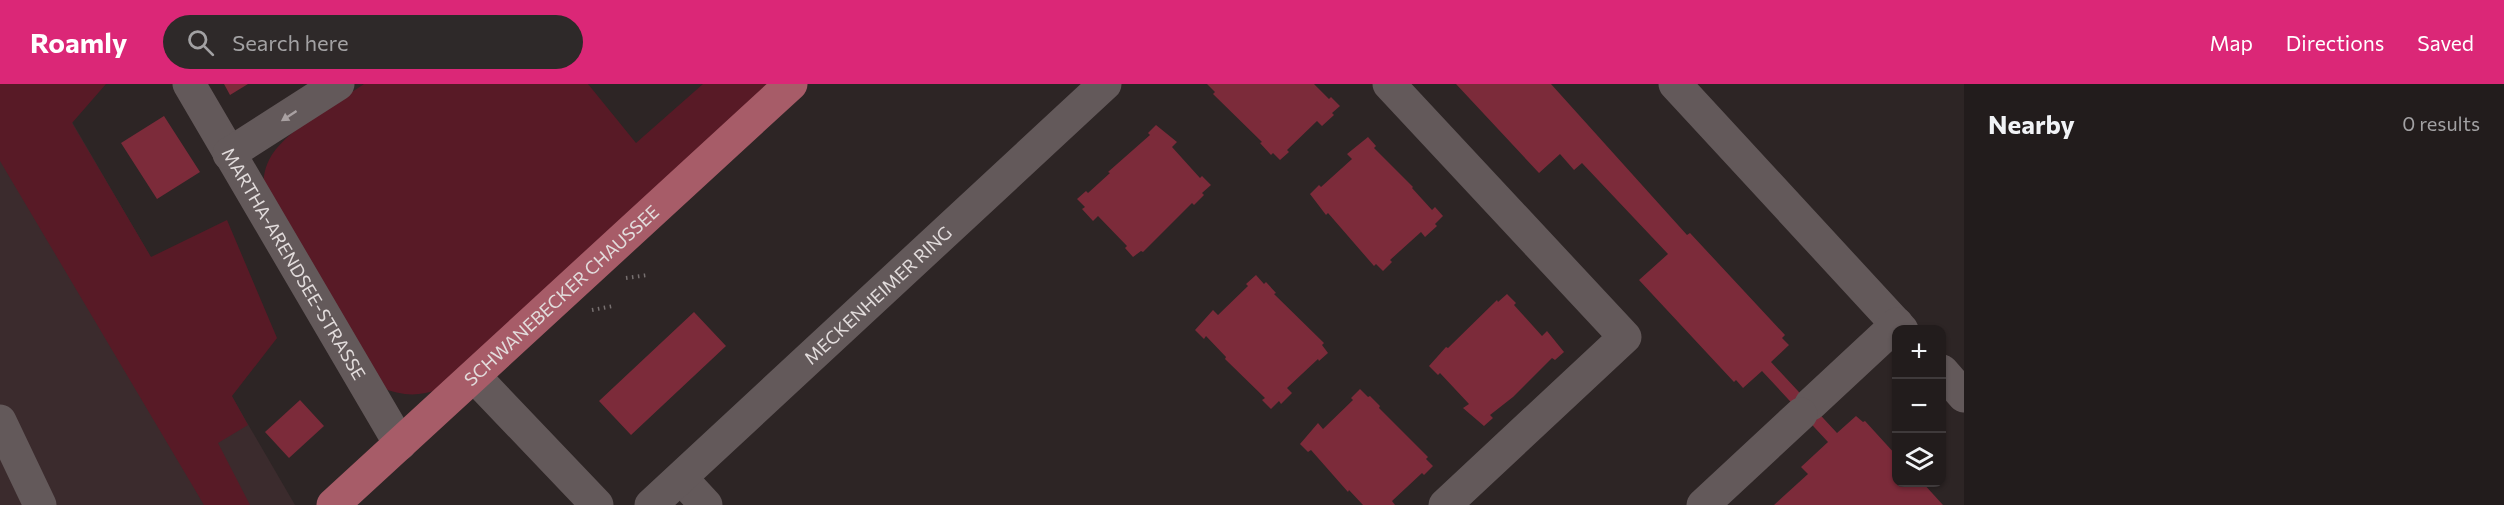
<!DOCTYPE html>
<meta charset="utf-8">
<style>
body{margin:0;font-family:Commissioner,sans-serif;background:#2e2929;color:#f1f3f6}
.controls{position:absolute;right:18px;bottom:18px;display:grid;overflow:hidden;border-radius:12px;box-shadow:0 2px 4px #0004}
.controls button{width:54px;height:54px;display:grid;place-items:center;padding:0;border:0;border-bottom:2px solid #3f3a3b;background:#221c1c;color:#f1f3f6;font:30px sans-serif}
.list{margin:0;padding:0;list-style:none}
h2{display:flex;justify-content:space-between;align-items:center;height:78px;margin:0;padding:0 24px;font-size:26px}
h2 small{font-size:20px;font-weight:400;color:#a2a1a3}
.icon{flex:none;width:33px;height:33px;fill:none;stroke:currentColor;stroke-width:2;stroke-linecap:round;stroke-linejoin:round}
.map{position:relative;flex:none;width:1964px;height:421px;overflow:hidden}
header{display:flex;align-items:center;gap:36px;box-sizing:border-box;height:84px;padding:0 30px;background:#db2777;color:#fff}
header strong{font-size:28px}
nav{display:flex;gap:33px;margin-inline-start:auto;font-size:21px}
.search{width:420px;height:54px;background:#2e2929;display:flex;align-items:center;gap:15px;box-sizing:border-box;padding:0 21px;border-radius:33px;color:#a2a1a3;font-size:22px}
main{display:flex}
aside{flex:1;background:#221c1c}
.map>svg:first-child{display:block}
.built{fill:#3b2b2d}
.green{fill:#581a26}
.building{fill:#7c2b3a}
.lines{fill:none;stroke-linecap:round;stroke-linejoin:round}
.path{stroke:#777070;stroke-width:4;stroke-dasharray:1.5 4.5;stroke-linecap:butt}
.minor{stroke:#63595a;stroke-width:33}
.major{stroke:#a75c68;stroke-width:33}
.oneway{fill:#a9a1a2}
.labels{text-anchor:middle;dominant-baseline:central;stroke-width:6;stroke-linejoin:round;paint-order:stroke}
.street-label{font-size:18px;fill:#e2dcdc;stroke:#2d2525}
</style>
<header>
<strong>Roamly</strong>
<div class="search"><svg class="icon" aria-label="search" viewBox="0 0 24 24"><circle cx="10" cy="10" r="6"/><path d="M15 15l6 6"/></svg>Search here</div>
<nav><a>Map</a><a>Directions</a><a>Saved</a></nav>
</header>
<main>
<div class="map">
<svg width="1964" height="421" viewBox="0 0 1964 421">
<rect width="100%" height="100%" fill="#2d2525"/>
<path class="built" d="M0,0H50L295,421H0Z"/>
<path class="green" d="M0,0H106L72,39L151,173L227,136L277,254L232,312L248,341L218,359L250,421H204L0,77Z
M364,0H588L636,59L703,0H768L439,305C418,313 402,312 380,303L263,108C263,96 264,86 269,76C282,48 338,18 364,0Z"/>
<path class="building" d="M224,0H248L230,11Z
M1207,0H1314L1329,15L1331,13L1340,22L1332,29L1334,31L1322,42L1317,37L1287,66L1289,68L1280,76L1273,69L1271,71L1260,59L1262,58L1213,10L1215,8Z
M1456,0H1551L1687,151L1690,149L1785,251L1782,254L1789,261L1771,278L1837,349L1856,332L1863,338L1865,337L1896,371V398H1922L1943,421H1774L1808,390L1801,383L1828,358L1762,287L1743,304L1736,296L1734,298L1639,196L1668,170L1582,79L1574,86L1560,70L1539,89Z
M164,32L200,88L157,115L121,59Z
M1156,41L1177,58L1172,63L1200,94L1202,92L1211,101L1202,109L1204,111L1194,121L1192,119L1143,168L1141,167L1133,173L1125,164L1127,162L1098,132L1093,137L1082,125L1085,123L1077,115L1086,107L1088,109L1110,89L1108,88L1150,51L1148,49Z
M1368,53L1376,62L1374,64L1413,103L1412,104L1432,126L1435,123L1443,132L1435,140L1437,142L1425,153L1421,148L1390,176L1392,178L1383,187L1376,180L1374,182L1328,129L1326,131L1310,110L1319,101L1321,103L1352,75L1347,70Z
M1256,191L1264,200L1266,198L1276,209L1274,210L1324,259L1322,261L1328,269L1319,277L1318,275L1287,304L1292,309L1281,320L1279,317L1271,325L1262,316L1265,314L1225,275L1226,273L1206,252L1204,255L1195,246L1213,226L1218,231L1248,202L1246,200Z
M1507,210L1516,219L1514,221L1542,252L1547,247L1564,268L1555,276L1552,274L1513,313L1490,331L1493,334L1484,342L1463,324L1469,320L1440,289L1438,291L1429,282L1446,263L1448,264L1497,216L1498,218Z
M694,228L726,262L631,351L599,317Z
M1360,305L1368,313L1370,312L1380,322L1379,324L1428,373L1426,375L1433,382L1424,391L1422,389L1392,417L1395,421H1363L1349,406L1348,408L1311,366L1308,368L1300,360L1318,339L1323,345L1353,316L1351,314Z
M300,316L324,342L289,374L265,348Z"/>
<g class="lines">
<path class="path" d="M626,194L648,191
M592,226L613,222"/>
<g class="minor">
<path id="s1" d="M189,0L400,360"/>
<path d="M1389,0L1625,253L1445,421"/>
<path d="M1675,0L1902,246"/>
<path d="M229,70L338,0"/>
<path d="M1942,287L1964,312"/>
<path d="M474,292L597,421"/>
<path d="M1811,320L1897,240"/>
<path d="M0,337L40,421"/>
<path d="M681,394L706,421"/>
<path id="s2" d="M651,421L1105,0"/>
<path d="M1703,421L1801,330"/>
</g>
<path class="major" id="s3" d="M333,421L791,0"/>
</g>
<defs><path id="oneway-solid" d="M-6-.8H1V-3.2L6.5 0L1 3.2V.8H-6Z" transform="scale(1.5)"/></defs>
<use class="oneway" href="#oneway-solid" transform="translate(289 32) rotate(147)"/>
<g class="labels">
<g class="street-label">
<text stroke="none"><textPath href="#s1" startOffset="208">MARTHA-ARENDSEE-STRASSE</textPath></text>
<text stroke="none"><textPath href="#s3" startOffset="310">SCHWANEBECKER CHAUSSEE</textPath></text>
<text stroke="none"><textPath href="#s2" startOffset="309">MECKENHEIMER RING</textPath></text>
</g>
</g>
</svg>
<div class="controls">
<button>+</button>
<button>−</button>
<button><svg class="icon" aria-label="layers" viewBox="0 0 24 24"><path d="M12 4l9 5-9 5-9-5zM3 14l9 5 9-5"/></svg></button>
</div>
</div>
<aside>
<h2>Nearby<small>0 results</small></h2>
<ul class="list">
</ul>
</aside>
</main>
